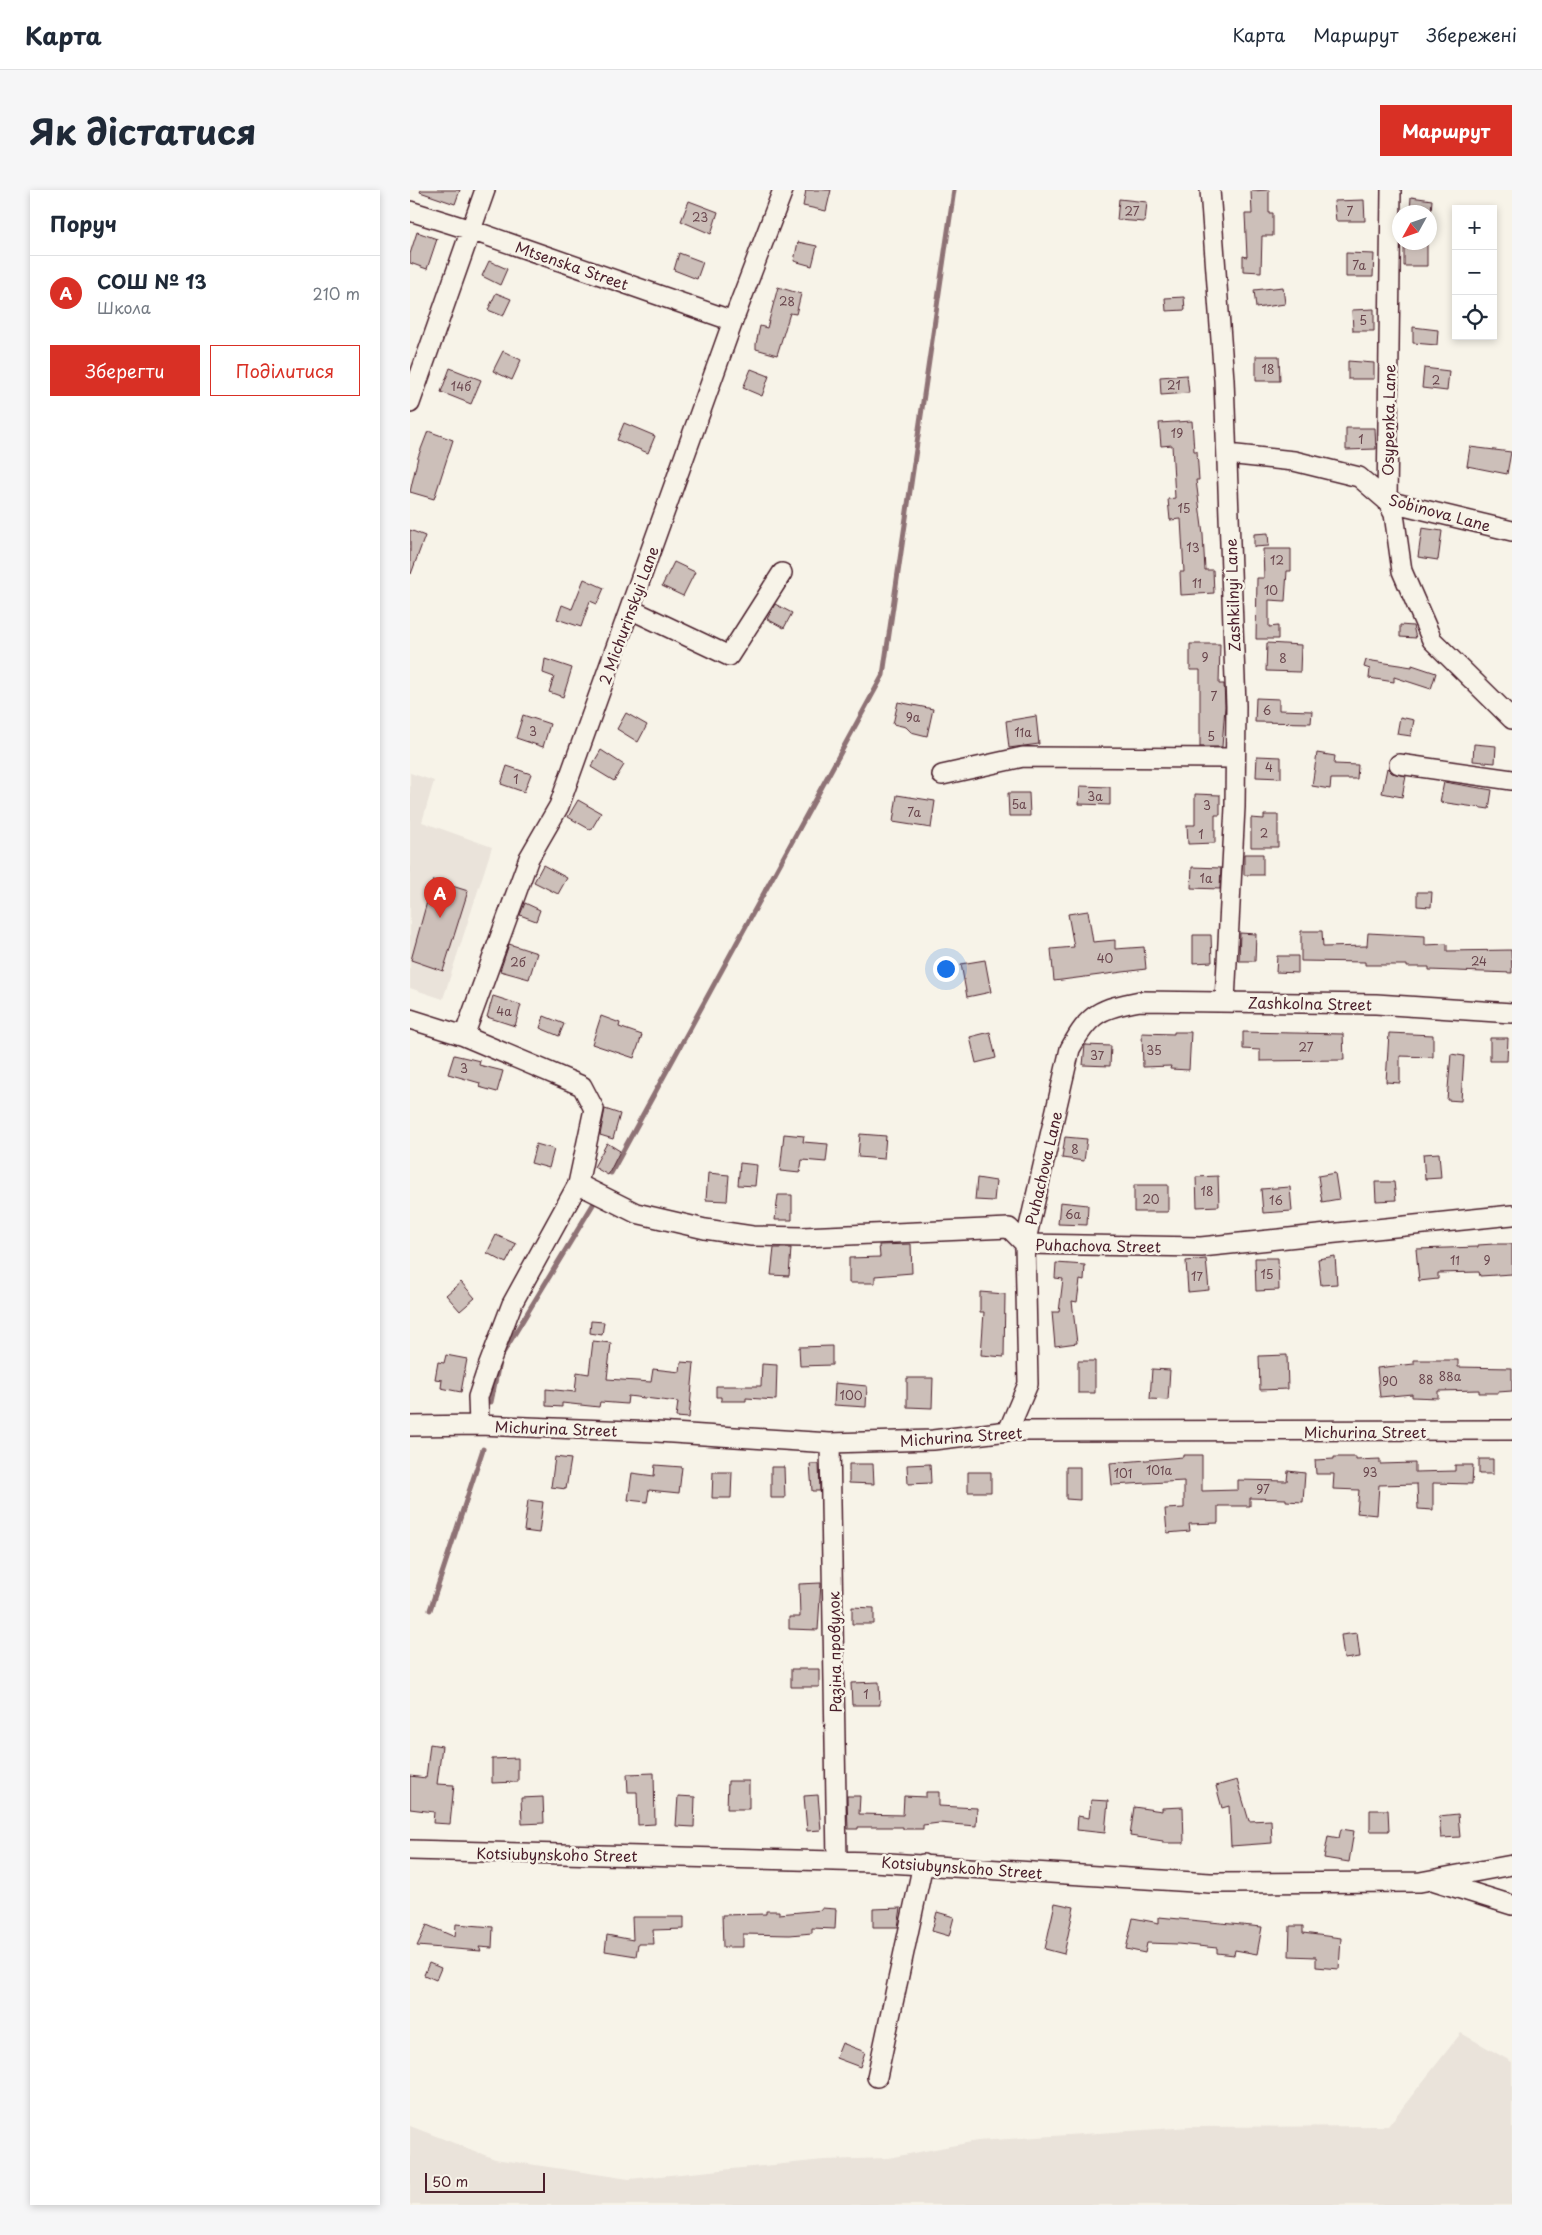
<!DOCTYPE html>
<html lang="uk">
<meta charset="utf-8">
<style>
body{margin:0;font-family:"Playpen Sans",sans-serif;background:#f6f6f7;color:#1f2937}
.controls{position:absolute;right:15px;top:15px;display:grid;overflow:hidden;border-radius:0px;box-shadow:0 2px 8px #0003}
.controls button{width:45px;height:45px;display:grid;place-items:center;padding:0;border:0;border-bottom:1px solid #e0e1e3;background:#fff;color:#1f2937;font:25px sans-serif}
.compass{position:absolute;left:982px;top:15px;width:45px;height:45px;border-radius:50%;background:#fff;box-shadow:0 2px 8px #0003;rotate:230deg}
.scale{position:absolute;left:15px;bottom:12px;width:120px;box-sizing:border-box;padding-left:5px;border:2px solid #4a1f2b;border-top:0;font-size:14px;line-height:18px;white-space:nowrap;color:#4a1f2b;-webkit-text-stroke:4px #f7f3e8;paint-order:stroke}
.you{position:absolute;left:535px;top:778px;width:18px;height:18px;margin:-12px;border:4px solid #fff;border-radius:50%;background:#1a73e8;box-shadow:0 0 0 8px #1a73e833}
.badge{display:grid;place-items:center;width:32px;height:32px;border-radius:50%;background:#d93025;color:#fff;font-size:16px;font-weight:700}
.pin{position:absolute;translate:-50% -41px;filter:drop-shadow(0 1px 2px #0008)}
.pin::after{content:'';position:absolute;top:26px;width:18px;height:15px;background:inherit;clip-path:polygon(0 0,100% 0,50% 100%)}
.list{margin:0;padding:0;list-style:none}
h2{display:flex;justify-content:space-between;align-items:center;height:65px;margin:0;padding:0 20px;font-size:21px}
h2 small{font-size:16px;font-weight:400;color:#747a83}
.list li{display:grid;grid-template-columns:32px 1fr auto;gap:15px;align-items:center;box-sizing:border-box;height:75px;padding:0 20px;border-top:1px solid #e0e1e3}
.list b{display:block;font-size:19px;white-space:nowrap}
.list p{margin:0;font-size:16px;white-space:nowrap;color:#747a83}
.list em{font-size:16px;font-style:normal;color:#747a83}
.actions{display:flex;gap:10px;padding:15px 20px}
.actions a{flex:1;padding:11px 0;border:1px solid #d93025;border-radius:0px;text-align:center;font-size:18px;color:#d93025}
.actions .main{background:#d93025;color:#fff}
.icon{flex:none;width:28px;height:28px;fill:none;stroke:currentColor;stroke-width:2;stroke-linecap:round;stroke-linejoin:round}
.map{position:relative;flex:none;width:1102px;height:2015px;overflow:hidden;border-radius:0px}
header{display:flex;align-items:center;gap:30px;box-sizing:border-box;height:70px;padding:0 25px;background:#fff;border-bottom:1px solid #e0e1e3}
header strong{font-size:24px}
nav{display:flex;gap:28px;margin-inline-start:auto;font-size:18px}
.intro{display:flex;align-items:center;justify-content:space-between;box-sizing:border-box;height:120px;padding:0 30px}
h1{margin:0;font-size:35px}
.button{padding:12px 22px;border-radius:0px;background:#d93025;color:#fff;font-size:18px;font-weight:700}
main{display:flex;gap:30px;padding:0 30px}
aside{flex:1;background:#fff;border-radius:0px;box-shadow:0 2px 8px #0003}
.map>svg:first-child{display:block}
.built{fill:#eae3da}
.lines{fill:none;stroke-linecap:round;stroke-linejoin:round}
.stream{stroke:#8e7275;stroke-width:5}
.building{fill:#ccbfb9;stroke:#4a1f2b}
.minor-casing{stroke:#4a1f2b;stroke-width:22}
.minor{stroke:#f7f3e8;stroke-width:19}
.labels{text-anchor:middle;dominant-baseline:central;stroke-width:5;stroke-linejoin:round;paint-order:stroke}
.number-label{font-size:12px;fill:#6a474e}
.street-label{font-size:15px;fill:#4a1f2b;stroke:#f7f3e8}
</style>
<header>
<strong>Карта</strong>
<nav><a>Карта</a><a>Маршрут</a><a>Збережені</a></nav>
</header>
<div class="intro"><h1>Як дістатися</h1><a class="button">Маршрут</a></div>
<main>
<aside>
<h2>Поруч<small></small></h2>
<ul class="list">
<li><span class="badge">A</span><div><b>СОШ № 13</b><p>Школа</p></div><em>210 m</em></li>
</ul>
<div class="actions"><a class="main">Зберегти</a><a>Поділитися</a></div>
</aside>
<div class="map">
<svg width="1102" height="2015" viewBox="0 0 1102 2015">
<rect width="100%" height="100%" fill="#f7f3e8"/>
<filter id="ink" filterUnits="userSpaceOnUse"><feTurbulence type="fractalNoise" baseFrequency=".02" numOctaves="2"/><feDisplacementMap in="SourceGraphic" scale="10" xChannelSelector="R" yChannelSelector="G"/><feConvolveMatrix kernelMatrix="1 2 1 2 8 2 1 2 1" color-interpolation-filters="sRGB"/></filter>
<g filter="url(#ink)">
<path class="built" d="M0,583L24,591L12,632L82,657L33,809L0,798Z
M1051,1843L1102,1872V2015H0V1936L85,1969L219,1989L414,1970L478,1968L567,1951L781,1937L978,1936Z"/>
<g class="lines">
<path class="stream" d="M201,983L473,485L544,0
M81,1212L90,1168L187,1008
M20,1420L73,1259"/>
</g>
<path class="building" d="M11,0H50L45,14L10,2Z
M396,0H421L416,21L393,16Z
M859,0V23H863V46H852L851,82L833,81V66L837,67L835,24H842L841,1Z
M1001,7L1022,10L1021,22H1000Z
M709,9L737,12L735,32L707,30Z
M954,10L955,31H926L924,11Z
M279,11L308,22L301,44L271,31Z
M7,42L27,49L17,79L0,73V64Z
M388,52L407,56L402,76L384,71Z
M994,52H1017V76H994Z
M269,63L293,72L287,89L264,80Z
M936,63L964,64L963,87H936Z
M79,71L97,79L90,95L72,86Z
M368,97L391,104L386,124L380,123L367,165L346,159V154L350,136L357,138Z
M873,97L875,114L846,118L844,100Z
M86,103L101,109L93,126L78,120Z
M774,107L775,120L756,121L755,108Z
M964,119V141H943L942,120Z
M1003,137L1028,140L1027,155L1003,153Z
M93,161L111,170L102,190L83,181Z
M846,166H869L870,191H846Z
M938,171L964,173V189H938Z
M40,178L71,190L61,214L31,202Z
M1014,178L1039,181L1037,201L1012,198Z
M341,179L359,186L352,206L333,198Z
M777,185L779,203L751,205L750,187Z
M782,231L784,261H787L789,290H786L793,345L795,380H803L804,403L771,405L770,382H774L771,329L760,330L758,309L765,308L762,255L751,256L749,233Z
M214,233L245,246L238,263L207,250Z
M936,238H965L966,259L936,260Z
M18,241L43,250L24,309L0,302L8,267Z
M1060,257L1101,262L1097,284L1057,276Z
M1012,338L1032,341L1028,370L1008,367Z
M0,340L15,346L1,384L0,383Z
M858,343L859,356L844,357V344Z
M853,359H881V381H877L875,411L859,410V437L868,436V449H846L847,388H854Z
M264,372L285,382L273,406L252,396Z
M174,389L194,398L187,414L180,411L171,437L147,429L152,415L162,419Z
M365,414L382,423L374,438L357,429Z
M990,435L1003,436L1006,448L990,447Z
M857,453L891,455L890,482L856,481Z
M780,454H810L809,494H814L815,516L812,557H790V480H780Z
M135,469L162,478L153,507L139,502L144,487L133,483Z
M956,470L1002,477V475L1026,483L1021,499L984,487V492L959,488L960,479L954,477Z
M846,508L869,509V520L902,521L901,533L845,532Z
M488,512L523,519L517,546L501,542L496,537L483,534Z
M216,523L237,535L228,552L207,539Z
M113,525L140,534L133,557L106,548Z
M626,526L629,554L599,558L596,531Z
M990,527L1004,530L1001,546L987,544Z
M1064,554L1086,556L1085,573L1063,571Z
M191,560L214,575L204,591L181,577Z
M907,563L925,566L924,574L948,575L947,589H921L920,599L902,596Z
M847,566L871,567V588L846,587Z
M97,576L121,584L114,602L91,594Z
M977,578L982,583L996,586L992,607L972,603Z
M1034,592L1082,600L1079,619L1030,612Z
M670,596L700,597V615L669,614Z
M598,603H619L620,626H599Z
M785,604L810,605V625H805V653L778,654L777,635H785Z
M487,605L525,611L521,638L483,632Z
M168,610L191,623L181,640L158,627Z
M854,625H868V657H841V628L854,629Z
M834,664H853V685H834Z
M133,675L157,688L148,704L124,692Z
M782,677L811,678L810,699L781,698Z
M23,690L58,701L33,781L1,770Z
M1007,702H1022L1021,717L1007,716Z
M115,713L130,720L126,731L110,725Z
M678,721L683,752L705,750V759L734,757L736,779L644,791L641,759L664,757L658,724Z
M891,741H912L913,757L957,756L958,743L1015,746V755L1037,754V761L1101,760L1102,783L1019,780V777H997V775H955V772L891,771Z
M830,743L846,744L845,771H829Z
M783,745H801L802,772L783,773Z
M99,754L127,763L119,789L90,781Z
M867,766H888V783L866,782Z
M575,770L581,802L557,807L551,774Z
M83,806L111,815L105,836L77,827Z
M134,826L154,834L149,846L130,838Z
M191,826L210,833L209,837L232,845L224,868L182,854Z
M580,842L586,868L566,873L560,847Z
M764,842H781L779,880L760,879L761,876L733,877L732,843L764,844Z
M833,842L933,844L934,870L850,871V860L833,859Z
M979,843L1023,845V867L990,866V893L976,892Z
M1080,848H1098L1097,871H1080Z
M675,855L701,856L700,876L673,875Z
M1041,864L1054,866L1051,911L1037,910Z
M44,865L70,871L69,875L93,881L87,902L69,897L70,893L38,884Z
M195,919L210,924L203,949L190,945Z
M374,944L394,946L393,952L418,954L416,972L392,970L390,983L370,981Z
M450,944L476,946L474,969L448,967Z
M655,947L677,949L674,971L652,968Z
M197,953L210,961L198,985L184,977Z
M126,954L144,959L139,978L121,973Z
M1029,963L1031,988L1015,989L1013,964Z
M330,973L347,975L345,996L328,995Z
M298,983L319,985L317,1011L296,1010Z
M925,983L929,1009L912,1012L908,986Z
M808,986L809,1016L787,1017L786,987Z
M567,988L586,991L584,1011L565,1010Z
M965,992H984L986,1010L966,1011Z
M724,995H758V1022H724Z
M880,997L882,1021L853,1023L851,999Z
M368,1005H382V1030H365Z
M650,1012L678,1015L677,1035L648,1034Z
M86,1045L106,1054L96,1073L77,1063Z
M501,1054L502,1083L465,1086V1093H439V1068L470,1067L469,1055Z
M1084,1054H1102V1084L1070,1086L1069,1082L1028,1083V1089L1009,1091L1006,1059L1068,1057V1055Z
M364,1058H381L379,1086L361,1085Z
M925,1066L927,1094L911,1095L908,1069Z
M845,1068H868L869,1100L846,1101Z
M796,1069L799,1100L778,1102L776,1071Z
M646,1073L675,1075L674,1091L670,1090L667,1112L662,1111L667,1153L645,1156L642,1122H649L653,1089L645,1088Z
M51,1092L65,1108L50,1121L36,1105Z
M570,1102L595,1104L594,1167L571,1165L574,1122H570Z
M181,1131L194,1132L192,1145L180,1143Z
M183,1151L201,1153L197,1189L241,1192L243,1179L270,1182L271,1172L284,1173L279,1228L266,1227L268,1212L218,1206L217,1214L190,1212L189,1217L152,1213V1217L136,1216V1199L165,1202L167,1182L179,1184Z
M422,1156V1175L390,1176L389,1157Z
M36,1165L57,1169L51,1202L31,1198L32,1190L25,1189L28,1172L34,1173Z
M877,1165L878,1199L850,1200L849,1166Z
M1004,1170H1048V1177L1102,1178V1201L1088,1202V1203H1069V1200L1028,1201V1208L1002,1207V1204L970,1207L967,1178L1004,1174Z
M668,1171H685V1203H668Z
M352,1174L367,1175L366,1210L336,1208V1211H311V1207H306V1196H351Z
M742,1179L760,1180L758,1210L740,1209Z
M497,1188H523L522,1218L497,1217Z
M425,1193L457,1196L456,1217L424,1215Z
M773,1265H792V1301L828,1300V1290L877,1291L878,1281L895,1283L893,1312L876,1311V1309L840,1308V1316H808V1333L779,1334L780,1341L757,1343L755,1319L774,1318V1291L702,1295L700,1273L773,1267Z
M145,1267L161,1269L156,1299L141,1297Z
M924,1267H946V1270L970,1269V1274L1005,1273V1282L1045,1281V1275H1063L1062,1294L1023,1293V1320L1008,1319L1007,1294L969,1295L967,1325L947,1323L949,1300L923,1299L924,1284H906L905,1270L924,1269Z
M1069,1269H1083V1284H1069Z
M400,1274H409L410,1301H402Z
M439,1274H463L464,1294L439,1293Z
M520,1274L521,1293L498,1294L497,1275Z
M245,1275L272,1277L269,1303L239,1300L237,1312L218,1310L222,1283L244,1286Z
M361,1277H374L375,1308H361Z
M656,1277H670V1310L656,1309Z
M303,1282H322L321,1308H302Z
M558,1282H581V1302H558Z
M118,1310L133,1312L129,1343L114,1341Z
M411,1393L408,1440L379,1439V1427H390L389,1394Z
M442,1417L464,1418V1434H442Z
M947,1443L950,1467L934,1469L931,1445Z
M381,1479H409V1497H381Z
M469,1492L470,1515H442L441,1493Z
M20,1554L32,1556L27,1594L44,1595L40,1634L23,1633L24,1622L0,1619V1586L16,1588Z
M108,1568V1592L82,1593V1569Z
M244,1583L245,1634L228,1635L227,1602H218L217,1584Z
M827,1590L839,1631L861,1630L862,1653L821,1656L819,1616L812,1618L806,1596Z
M318,1591H339V1619H317Z
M516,1602H529V1616L567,1618L566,1636L529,1633L513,1635V1639H493V1637H448V1639H438L437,1606H450L449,1624L493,1625L494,1606L516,1607Z
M408,1605L411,1640L397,1641L394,1606Z
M268,1606L285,1607L284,1637L266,1636Z
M133,1607L134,1633L112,1634L111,1608Z
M681,1610L698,1611L695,1643L667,1640L668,1626L679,1628Z
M724,1617L752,1621V1618L773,1617L774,1653H753V1651L720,1646Z
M960,1620H978L979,1641H960Z
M1048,1624L1050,1647L1031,1648L1029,1626Z
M931,1639L944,1641L939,1672L914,1668L918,1646L929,1648Z
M645,1713L664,1717L654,1764L635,1759Z
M412,1718L426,1719L425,1739L402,1738V1743L380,1745L333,1744V1757H313L312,1725L356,1724V1721H369V1724L412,1720Z
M491,1718L488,1737H463V1719Z
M527,1722L544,1727L539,1746L522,1741Z
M222,1727H274V1739L243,1740L244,1754H228L226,1766L195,1761L197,1745L223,1750Z
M749,1727L852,1737L847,1764L825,1760L824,1765L807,1763V1758L768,1754L737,1753L735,1763L716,1759L723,1728L749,1733Z
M46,1734L83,1737L82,1758L69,1757L71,1761L7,1756L17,1735L45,1747Z
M880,1736H893V1743L931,1748L929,1779L906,1777V1767L879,1766Z
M19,1773L31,1778L26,1790L14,1785Z
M432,1853L455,1862L450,1877L426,1868Z"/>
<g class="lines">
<defs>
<path id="minor" d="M800,0L814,190L826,516L825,617L815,811
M981,0L977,311L984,324L992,381L1022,450L1102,529
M0,21L61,40L323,131
M0,213L75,0
M817,264L884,271L949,287L977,311L1102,341
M220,419L319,466L372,383
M989,574L1102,590
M532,585L613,567L824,568
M0,829L54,846L172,896L184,919L168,994L102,1114L78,1177L68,1207L69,1235
M54,846L119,668L149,616L323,131L373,0
M168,994L226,1023L295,1039L342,1046L393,1047L599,1038L615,1054L791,1057L1102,1025
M0,1236L69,1235L247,1242L420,1253L523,1250L598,1241L1102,1240
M598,1241L618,1194L615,1054L660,859C680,822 690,819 730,811L966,814L1102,823
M420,1253L427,1671
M0,1660L463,1672L800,1693L1010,1692L1102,1675
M1025,1691L1102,1715
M467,1887L513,1674"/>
</defs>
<use href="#minor" class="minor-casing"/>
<use href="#minor" class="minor"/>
</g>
</g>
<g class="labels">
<g class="number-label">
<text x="722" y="21">27</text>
<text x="940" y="21">7</text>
<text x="290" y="27">23</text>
<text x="949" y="75">7а</text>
<text x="377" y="111">28</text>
<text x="953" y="130">5</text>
<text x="858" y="179">18</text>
<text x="1026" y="190">2</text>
<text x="764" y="195">21</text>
<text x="51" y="196">14б</text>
<text x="767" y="243">19</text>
<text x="951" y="249">1</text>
<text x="774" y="318">15</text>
<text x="783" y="357">13</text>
<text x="867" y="370">12</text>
<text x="787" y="393">11</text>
<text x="861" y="400">10</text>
<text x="795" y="467">9</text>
<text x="873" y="468">8</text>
<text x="804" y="506">7</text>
<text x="857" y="520">6</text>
<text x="503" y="527">9а</text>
<text x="123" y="541">3</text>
<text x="613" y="542">11а</text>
<text x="801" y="546">5</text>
<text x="859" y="577">4</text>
<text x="106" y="589">1</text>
<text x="685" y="606">3а</text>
<text x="609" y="614">5а</text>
<text x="797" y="615">3</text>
<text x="504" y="622">7а</text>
<text x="854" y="643">2</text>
<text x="791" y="644">1</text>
<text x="796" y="688">1а</text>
<text x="695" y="768">40</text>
<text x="1069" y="771">24</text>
<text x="108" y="772">2б</text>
<text x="94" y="821">4а</text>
<text x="896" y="857">27</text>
<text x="744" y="860">35</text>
<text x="687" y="865">37</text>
<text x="54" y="878">3</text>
<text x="665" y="959">8</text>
<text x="797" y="1001">18</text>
<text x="741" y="1009">20</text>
<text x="866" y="1010">16</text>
<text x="663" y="1024">6а</text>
<text x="1045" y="1070">11</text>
<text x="1077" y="1070">9</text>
<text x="857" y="1084">15</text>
<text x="787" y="1086">17</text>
<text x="1040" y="1186">88а</text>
<text x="1016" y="1189">88</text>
<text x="980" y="1191">90</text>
<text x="441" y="1205">100</text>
<text x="749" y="1280">101а</text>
<text x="960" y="1282">93</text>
<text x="713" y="1283">101</text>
<text x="853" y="1299">97</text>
<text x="456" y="1504">1</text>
</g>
<g class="street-label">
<text transform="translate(162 75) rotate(19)">Mtsenska Street</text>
<text transform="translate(978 230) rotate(-89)">Osypenka Lane</text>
<text transform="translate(1030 322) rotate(15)">Sobinova Lane</text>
<text transform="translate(822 405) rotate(-92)">Zashkilnyi Lane</text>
<text transform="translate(218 425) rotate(-70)">2 Michurinskyi Lane</text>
<text transform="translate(900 813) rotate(1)">Zashkolna Street</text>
<text transform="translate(633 978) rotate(-77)">Puhachova Lane</text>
<text transform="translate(688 1055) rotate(1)">Puhachova Street</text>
<text transform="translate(146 1238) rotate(2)">Michurina Street</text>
<text x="955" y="1241">Michurina Street</text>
<text transform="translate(551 1246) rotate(-4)">Michurina Street</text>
<text transform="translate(424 1462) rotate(-91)">Разіна провулок</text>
<text transform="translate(147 1664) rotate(1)">Kotsiubynskoho Street</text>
<text transform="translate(552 1677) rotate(4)">Kotsiubynskoho Street</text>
</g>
</g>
</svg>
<div class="controls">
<button>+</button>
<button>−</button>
<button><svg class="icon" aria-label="locate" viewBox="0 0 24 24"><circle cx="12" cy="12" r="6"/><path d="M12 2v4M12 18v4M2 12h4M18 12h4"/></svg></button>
</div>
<svg class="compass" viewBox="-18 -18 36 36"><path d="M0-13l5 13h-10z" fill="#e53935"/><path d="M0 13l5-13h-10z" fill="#747a83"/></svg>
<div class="scale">50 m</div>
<div class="you"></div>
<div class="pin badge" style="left:30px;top:728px">A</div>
</div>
</main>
